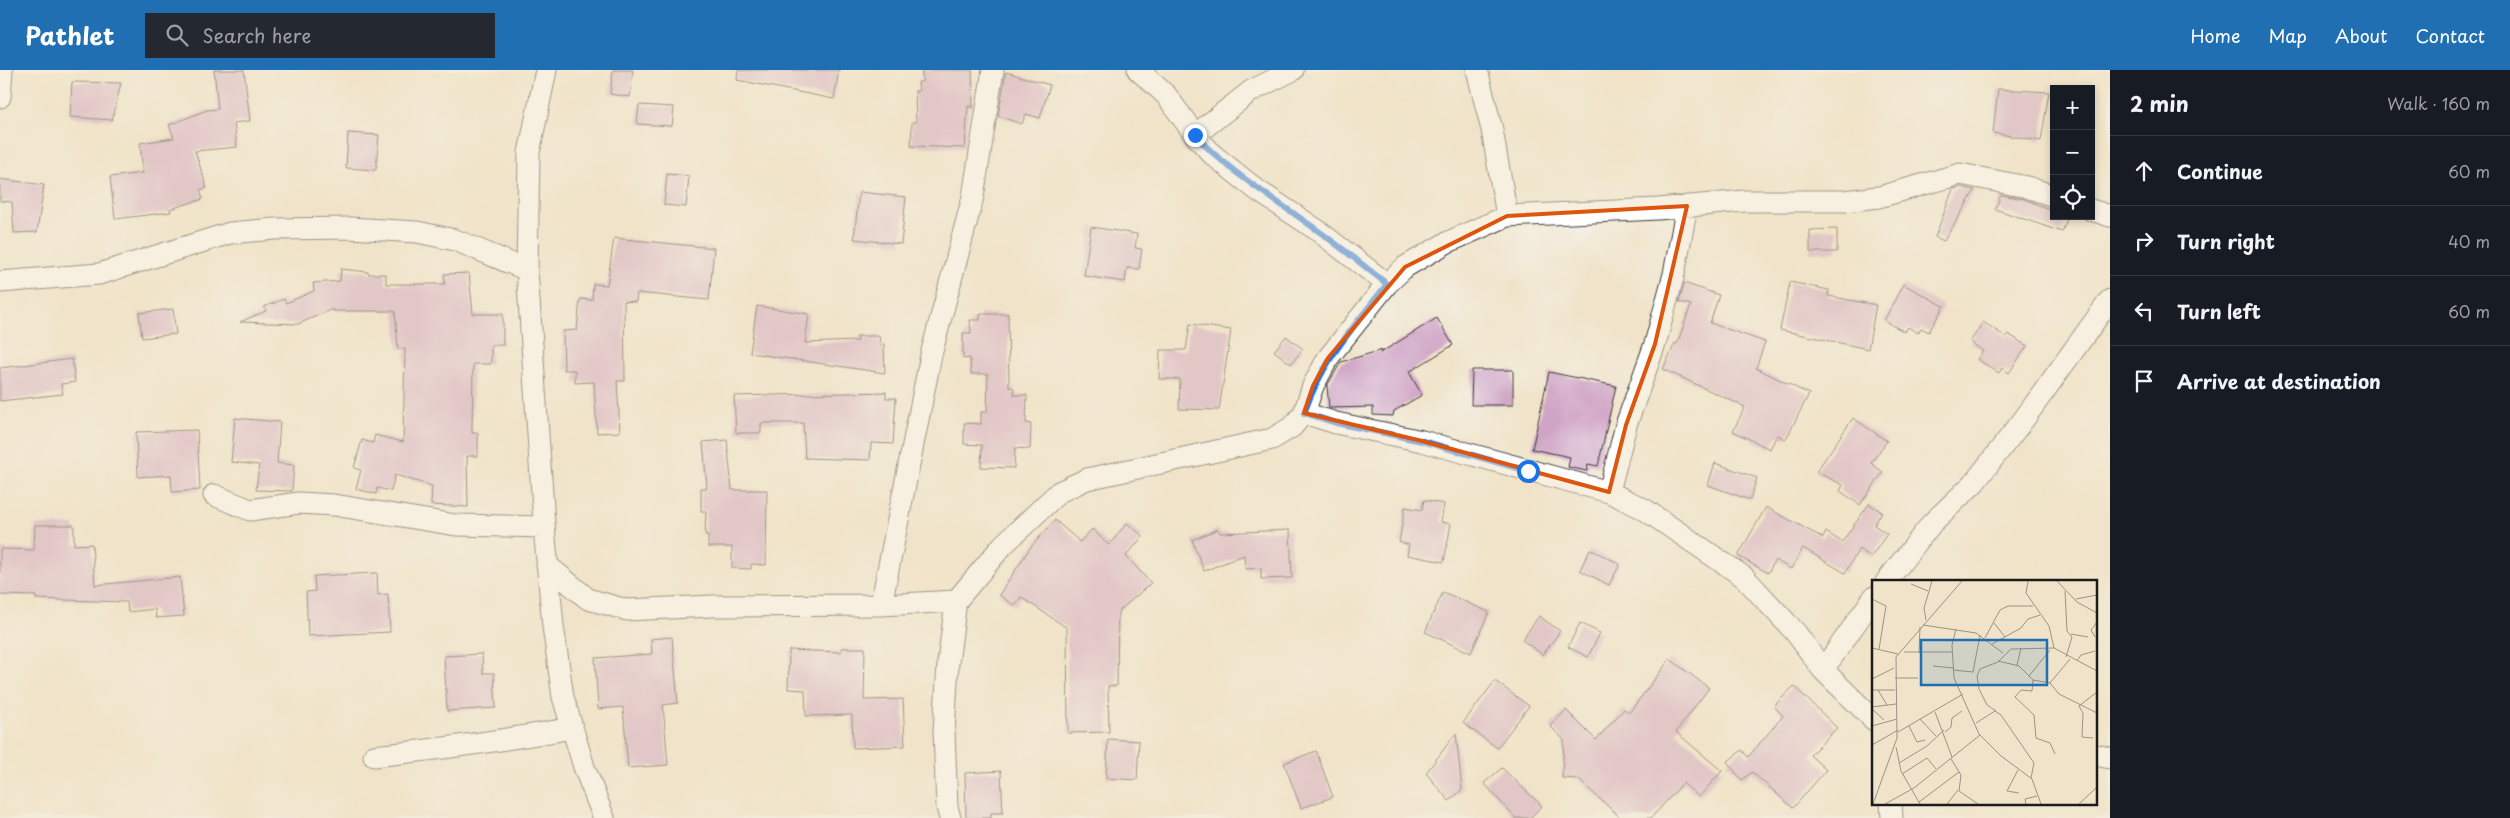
<!DOCTYPE html>
<meta charset="utf-8">
<style>
body{margin:0;font-family:"Playpen Sans",sans-serif;background:#242831;color:#f1f3f6}
.controls{position:absolute;right:15px;top:15px;display:grid;overflow:hidden;border-radius:0px;box-shadow:0 2px 8px #0003}
.controls button{width:45px;height:45px;display:grid;place-items:center;padding:0;border:0;border-bottom:1px solid #363941;background:#171b24;color:#f1f3f6;font:25px sans-serif}
.stop{position:absolute;width:15px;height:15px;margin:-11px;border:4px solid #1a73e8;border-radius:50%;background:#fff}
.stop.end{background:#1a73e8;border-color:#fff;box-shadow:0 1px 5px #0008}
.list{margin:0;padding:0;list-style:none}
h2{display:flex;justify-content:space-between;align-items:center;height:65px;margin:0;padding:0 20px;font-size:21px}
h2 small{font-size:16px;font-weight:400;color:#9ea1a6}
.list li{display:grid;grid-template-columns:32px 1fr auto;gap:15px;align-items:center;box-sizing:border-box;height:70px;padding:0 20px;border-top:1px solid #363941}
.list b{display:block;font-size:19px;white-space:nowrap}
.list em{font-size:16px;font-style:normal;color:#9ea1a6}
.icon{flex:none;width:28px;height:28px;fill:none;stroke:currentColor;stroke-width:2;stroke-linecap:round;stroke-linejoin:round}
.map{position:relative;flex:none;width:2110px;height:748px;overflow:hidden}
header{display:flex;align-items:center;gap:30px;box-sizing:border-box;height:70px;padding:0 25px;background:#1f6fb2;color:#fff}
header strong{font-size:24px}
nav{display:flex;gap:28px;margin-inline-start:auto;font-size:18px}
.search{width:350px;height:45px;background:#242831;display:flex;align-items:center;gap:12px;box-sizing:border-box;padding:0 18px;border-radius:0px;color:#9ea1a6;font-size:19px}
main{display:flex}
aside{flex:1;background:#171b24}
.map>svg:first-child{display:block}
.building{fill:#d0a4c6}
.lines{fill:none;stroke-linecap:round;stroke-linejoin:round}
.street-casing{stroke:#3c3a36;stroke-width:23}
.street{stroke:#fff;stroke-width:21}
.route{stroke:#1a73e8;stroke-width:6}
.marked{fill:none;stroke:#de560d;stroke-width:4;stroke-linejoin:round}
.inset-road{fill:none;stroke:#9b9384;stroke-width:1}
.view{fill:#1f6fb2;fill-opacity:0.15;stroke:#1f6fb2;stroke-width:2.5}
.inset-edge{fill:none;stroke:#1c1c1c;stroke-width:2.5}
</style>
<header>
<strong>Pathlet</strong>
<div class="search"><svg class="icon" aria-label="search" viewBox="0 0 24 24"><circle cx="10" cy="10" r="6"/><path d="M15 15l6 6"/></svg>Search here</div>
<nav><a>Home</a><a>Map</a><a>About</a><a>Contact</a></nav>
</header>
<main>
<div class="map">
<svg width="2110" height="748" viewBox="0 0 2110 748">
<rect width="100%" height="100%" fill="#f6f6f2"/>
<filter id="ink" filterUnits="userSpaceOnUse"><feTurbulence type="fractalNoise" baseFrequency=".02" numOctaves="2"/><feDisplacementMap in="SourceGraphic" scale="10" xChannelSelector="R" yChannelSelector="G"/><feConvolveMatrix kernelMatrix="1 2 1 2 8 2 1 2 1" color-interpolation-filters="sRGB"/></filter>
<filter id="wash" filterUnits="userSpaceOnUse"><feTurbulence type="fractalNoise" baseFrequency=".0096" numOctaves="4" result="noise"/><feDisplacementMap in="SourceGraphic" scale="20" xChannelSelector="R" yChannelSelector="G"/><feGaussianBlur stdDeviation="1.12" result="paint"/><feColorMatrix in="noise" values="0 0 0 0 0 0 0 0 0 0 0 0 0 0 0 0 0 1.4 0 .05"/><feComposite in="paint" operator="in"/></filter>
<g filter="url(#wash)">
<rect width="100%" height="100%" fill="#f0e3c9"/>
<g id="blocks">
<path class="building" d="M214,0H244L250,51L234,53L237,77L195,81L207,118L200,120L203,129L170,139L171,142L115,149L110,107L143,103L140,73L174,68L169,55L207,40L218,39Z
M613,0H633L630,27L610,24Z
M738,0H839L834,29L737,10Z
M922,0H972L973,38L968,36L965,78L911,76L912,52H916L915,21H919L918,12H922Z
M1006,2L1050,15L1040,48L1026,44L1022,54L998,46Z
M72,12L121,13L112,50L70,47Z
M1998,19L2049,22L2041,71L1993,63Z
M639,35L674,37L672,56L637,54Z
M348,63L379,65L376,100L346,98Z
M667,104L689,106L686,137L664,135Z
M0,109L44,115L37,162L14,163L12,132L0,131Z
M1961,117L1975,120L1944,171L1935,167L1953,119Z
M859,122L906,127L901,174L854,169Z
M2001,125L2024,129L2054,141V146H2068L2062,162L1995,139Z
M1091,157L1137,164L1135,178L1142,179L1139,199L1127,198L1125,212L1084,206Z
M1837,159V182H1810V160Z
M614,168L714,178L709,230L637,223L636,232L624,231L625,311H617L620,362L597,363L594,312L575,313V300H564L563,261L577,260L580,229L592,230L593,214L607,215Z
M341,199L368,202V204H386V214H445L444,204L469,203L473,244H503V275H491V294H473L472,363H478V386H467L468,437L431,435L432,416L395,405L391,421L377,418L376,424L356,419L361,400L354,398L362,370L373,373L375,365L403,372L405,279H398L395,241H333V239L298,254L240,252L266,241L264,237L284,229L286,233L314,221L313,213L340,211Z
M1790,212L1829,220L1828,226L1876,235L1868,279L1780,260Z
M1684,213L1719,225L1710,253L1765,272L1756,298L1809,324L1786,369L1777,365L1770,379L1733,361L1745,337L1663,299L1675,273L1677,274L1691,235L1679,232Z
M1903,214L1944,236L1929,262L1921,258L1918,263L1908,257L1905,262L1884,251Z
M757,236L809,244L805,273L858,271L857,266H879L880,275L884,274L885,303L750,283Z
M173,239L176,264L142,268L139,243Z
M980,244H1008L1009,317L1014,318V325H1027L1026,353L1031,354L1030,379L1015,378L1014,398L981,397L982,375L964,374V353L981,354V342H987L988,304H971L970,288L963,289V263H971L970,250H980Z
M1437,248L1453,275L1409,302L1422,325L1394,341L1393,346L1373,345V337L1329,338L1327,316L1341,292L1382,280L1380,283Z
M1983,252L2006,267L2008,264L2027,276L2009,303L2002,298L1999,303L1977,289L1983,281L1970,272Z
M1190,254L1231,260L1219,340L1179,339L1180,309H1159L1160,280H1186Z
M1286,266L1303,279L1291,294L1274,281Z
M72,289L75,312L61,314L63,324L0,331V298Z
M1472,300H1513V335H1471Z
M1549,302L1616,316L1598,396L1588,394L1587,401L1568,397L1570,387L1532,379Z
M886,322V328H896L893,374L871,373L870,390L805,388L803,353H761V363H736L734,326Z
M235,348L280,352L277,393L294,395L292,421L256,420L259,395L231,392Z
M1853,348L1887,371L1871,393L1883,402L1860,435L1840,421L1843,415L1816,402Z
M197,360L200,420L172,422L171,405L138,407L136,362Z
M727,370L732,420H767L766,495L751,494V499L732,498V477H708V465H705L706,441H701V418H707L703,372Z
M1715,393L1757,408L1750,430L1708,415Z
M1424,430L1444,434L1441,452L1451,454L1444,492L1407,485L1409,475L1399,472L1405,437L1422,440Z
M1869,434L1882,442L1874,455L1887,464L1871,487L1859,479L1845,503L1803,478L1791,499L1775,490L1768,503L1738,486L1766,437L1823,468L1826,462L1842,472Z
M1055,450L1080,472L1092,459L1109,475L1127,453L1143,466L1126,486L1151,513L1118,542L1117,616H1108L1109,662L1068,663L1067,558L1021,527L1015,536L999,525L1030,478Z
M35,455H74V475L92,474L95,515L180,507L184,546L156,548L155,539L128,542L127,532L36,529V526L0,525V479L34,480Z
M1218,459L1220,463L1290,460L1292,508L1261,509V498L1245,499L1244,485L1204,501L1192,470Z
M1590,479L1620,494L1609,515L1580,500Z
M377,503L378,525L388,524L390,562L308,566L306,522L315,521L314,506Z
M1443,522L1489,542L1471,583L1425,562Z
M1539,546L1560,561L1543,585L1522,570Z
M1580,553L1600,563L1588,587L1568,577Z
M672,567L678,633L663,635L668,695L628,698L623,637L598,639L595,588L652,584L651,569Z
M841,578H865L864,630L903,629L905,676L853,678L852,645L806,646L805,620L788,619L789,580L841,582Z
M482,584L483,603H494L496,638L447,641L444,586Z
M1670,589L1709,618L1676,662L1722,701L1699,727L1683,713L1651,748H1621L1578,709L1562,708L1564,670L1550,656L1566,640L1596,670L1624,639L1629,643Z
M1495,611L1529,636L1497,678L1463,653Z
M1794,616L1837,658L1810,685L1826,700L1793,738L1752,702L1742,710L1727,692L1742,680L1748,687L1783,646L1774,636Z
M1456,663L1462,720L1449,731L1426,703Z
M1108,669L1139,671L1137,710L1106,708Z
M1316,681L1333,727L1301,738L1284,693Z
M1502,698L1542,736L1530,748H1515L1484,713Z
M1001,701L1003,743H991V748H966L965,703Z"/>
</g>
</g>
<g filter="url(#ink)">
<use href="#blocks" fill-opacity="0" stroke="#3c3a36" stroke-width="1"/>
<g class="lines">
<defs>
<path id="street" d="M546,0L529,83L527,200L545,468L553,556L563,627L584,697L604,748
M1138,0L1166,25L1195,65L1213,85L1257,120L1317,160L1387,214
M1477,0L1492,60L1507,146
M0,27L2,0
M1195,65L1251,21L1293,0
M2091,140L2110,146
M0,212L99,204L230,163L275,159L350,158L417,162L455,170L527,200
M1304,343L1336,353L1422,371L1609,422L1644,439L1744,507L1796,563L1823,600L1874,650
M1609,422L1626,355L1655,274L1674,204L1687,136
M214,425L250,440L299,433L334,435L456,455L544,457
M547,495L588,529L627,540L712,536L881,535L956,531
M1886,512L1932,453L1974,413L2024,349L2110,230
M881,535L931,285L973,127L993,0
M1823,600L1874,527
M2096,685L2110,688
M374,686C440,679 507,670 572,658
M1891,734L1892,748
M950,748L947,737L944,662L948,593L956,531L1003,475L1059,422L1087,409L1272,369L1292,357L1304,343L1313,316L1328,288L1387,214L1405,197L1446,173L1507,146L1658,139L1744,131H1844L1879,127L1960,104L2027,117L2054,126"/>
</defs>
<use href="#street" class="street-casing"/>
<use href="#street" class="street"/>
</g>
</g>
<g class="lines" filter="url(#ink)">
<path class="route" d="M1195,65C1231,104 1275,129 1317,160C1341,177 1364,196 1387,214C1353,258 1323,289 1304,343L1336,353L1422,371L1528,401"/>
</g>
<path d="M0 0H2110V748H0ZM1687,136L1655,274L1626,355L1609,422L1422,371L1304,343L1313,316L1328,288L1405,197L1507,146Z" fill="#f0e3c9" fill-opacity=".55" fill-rule="evenodd"/>
<path class="marked" d="M1687,136L1655,274L1626,355L1609,422L1422,371L1304,343L1313,316L1328,288L1405,197L1507,146Z"/>
<g transform="translate(1872 510)">
<rect width="225" height="225" fill="#f0e3c9"/>
<path class="inset-road" d="M156,1L154,13L177,46L182,68L225,91M185,1L205,22L225,33M39,4L56,11M193,11L195,51L200,57L194,77M0,19L14,26L7,69M204,19L225,15M54,40L52,28L60,1M122,43L133,57M51,45L104,53L131,73M84,49L80,65L82,98L107,154L129,176L160,199L169,224M199,54L216,57M223,57L219,50L225,42M113,58L128,30L136,26H161M120,64L149,48L156,39L168,35M0,68L26,74M32,72H80M47,73L48,47M126,81L147,86L161,100L160,111L149,110L143,117L162,135L164,158L178,163L183,174M205,81L209,75L223,71M145,85L149,68M61,86L81,88M81,90L101,92M101,92L108,55M157,96L178,70M23,98H46M0,99L22,88M161,100L178,103L187,114L225,133M178,103L198,79M0,110H23M6,110L15,125M0,127L24,124M0,129L12,140M124,131L115,125L107,109L105,96L108,89L126,82L139,69L182,68M63,132L80,177M48,139L64,156M104,143L123,131L129,135L162,183L159,198M0,146L25,139M37,146L45,162L53,160M26,152L91,114M73,152L79,147L80,138L90,131M221,158L210,157L211,133L207,126L225,112M0,165L26,150M24,167L29,191L48,224M79,179L89,195L87,211L106,224M27,183L55,166L72,150M146,190L135,211L147,213M30,194L55,178L64,189M47,222L87,192M1,224L25,158L24,77L90,1M13,224L42,208L108,155M75,224L86,210M154,224L153,219L165,216M207,224L225,207"/>
<path class="view" d="M49,60H175V105H49Z"/>
<rect width="225" height="225" class="inset-edge"/>
</g>
</svg>
<div class="controls">
<button>+</button>
<button>−</button>
<button><svg class="icon" aria-label="locate" viewBox="0 0 24 24"><circle cx="12" cy="12" r="6"/><path d="M12 2v4M12 18v4M2 12h4M18 12h4"/></svg></button>
</div>
<div class="stop" style="left:1528px;top:401px"></div>
<div class="stop end" style="left:1195px;top:65px"></div>
</div>
<aside>
<h2>2 min<small>Walk · 160 m</small></h2>
<ul class="list">
<li><svg class="icon" aria-label="ahead" viewBox="0 0 24 24"><path d="M12 20V5M6 11l6-6 6 6"/></svg><div><b>Continue</b></div><em>60 m</em></li>
<li><svg class="icon" aria-label="right" viewBox="0 0 24 24"><path d="M7 20v-9h11M14 6l5 5-5 5"/></svg><div><b>Turn right</b></div><em>40 m</em></li>
<li><svg class="icon" aria-label="left" viewBox="0 0 24 24"><path d="M17 20v-9H6M10 6l-5 5 5 5"/></svg><div><b>Turn left</b></div><em>60 m</em></li>
<li><svg class="icon" aria-label="arrive" viewBox="0 0 24 24"><path d="M6 21V4h12l-3 4 3 4H6"/></svg><div><b>Arrive at destination</b></div></li>
</ul>
</aside>
</main>
